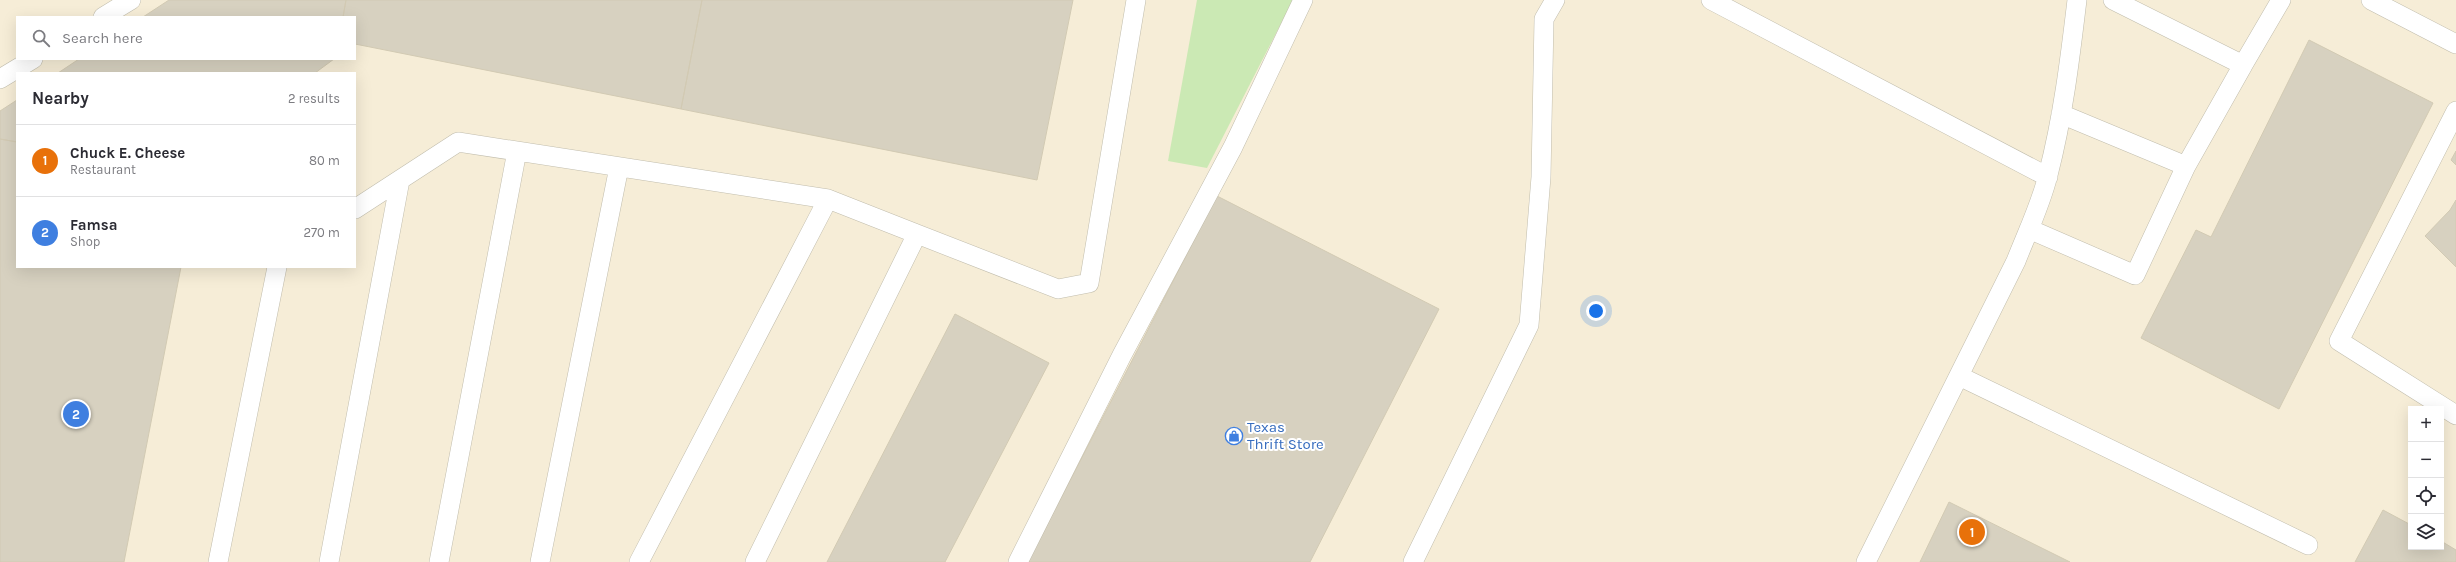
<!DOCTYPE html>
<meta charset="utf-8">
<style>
body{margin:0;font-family:Karla,sans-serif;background:#f2f2f3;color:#2b2b33}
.controls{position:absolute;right:12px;bottom:12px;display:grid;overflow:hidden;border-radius:0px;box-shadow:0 4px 16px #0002}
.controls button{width:36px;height:36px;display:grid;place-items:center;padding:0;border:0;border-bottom:1px solid #e1e1e2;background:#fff;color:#2b2b33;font:20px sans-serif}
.you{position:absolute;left:1596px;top:311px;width:14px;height:14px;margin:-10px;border:3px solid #fff;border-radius:50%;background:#1a73e8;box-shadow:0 0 0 6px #1a73e833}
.badge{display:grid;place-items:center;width:26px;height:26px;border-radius:50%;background:#7c3aed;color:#fff;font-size:13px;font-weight:700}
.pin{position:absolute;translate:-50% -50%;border:2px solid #fff;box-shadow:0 1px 4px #0006}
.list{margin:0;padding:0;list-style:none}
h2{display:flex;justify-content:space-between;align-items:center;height:52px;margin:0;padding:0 16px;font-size:17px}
h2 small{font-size:13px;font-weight:400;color:#7c7c81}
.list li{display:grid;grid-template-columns:26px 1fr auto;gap:12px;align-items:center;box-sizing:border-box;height:72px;padding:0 16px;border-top:1px solid #e1e1e2}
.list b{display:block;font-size:15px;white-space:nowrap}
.list p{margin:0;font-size:13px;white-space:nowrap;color:#7c7c81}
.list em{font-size:13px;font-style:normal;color:#7c7c81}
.icon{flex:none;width:22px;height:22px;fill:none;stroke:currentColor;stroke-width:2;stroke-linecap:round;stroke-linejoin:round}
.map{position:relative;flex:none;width:2456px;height:562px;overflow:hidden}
.search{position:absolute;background:#fff;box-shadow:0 4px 16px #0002;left:16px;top:16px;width:340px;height:44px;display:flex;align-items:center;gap:10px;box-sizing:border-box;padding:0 14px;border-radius:0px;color:#7c7c81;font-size:15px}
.panel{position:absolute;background:#fff;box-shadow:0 4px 16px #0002;left:16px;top:72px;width:340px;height:196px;border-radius:0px}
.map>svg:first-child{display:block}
.commercial{fill:#f6edd7;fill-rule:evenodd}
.green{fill:#cbe9b4}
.building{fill:#d7d1c0;stroke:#d2cab3}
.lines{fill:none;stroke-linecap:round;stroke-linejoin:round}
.lane-casing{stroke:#c1bdad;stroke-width:20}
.lane{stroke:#fff;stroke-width:19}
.labels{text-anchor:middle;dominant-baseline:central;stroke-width:4;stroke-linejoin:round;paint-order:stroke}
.shop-label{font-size:15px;fill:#366cbe;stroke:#fff;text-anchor:start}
</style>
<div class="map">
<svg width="2456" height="562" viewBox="0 0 2456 562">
<rect width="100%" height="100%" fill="#f5f3eb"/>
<path class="commercial" d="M0,0H2456V562H0ZM17,17H355V59H17ZM17,73H355V267H17ZM2411,409H2441V547H2411Z"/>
<path class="green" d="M1197,0H1293L1207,168L1168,161Z"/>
<path class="building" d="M169,0H346L343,17H143Z
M346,0H702L681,109L355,44V17H343Z
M702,0H1073L1037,180L681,109Z
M2309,40L2433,103L2279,409L2141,338L2196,230L2211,237Z
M79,59H334L315,73H58Z
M17,100V142L0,139V111Z
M0,139L17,142V267H181L124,562H0Z
M2456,151V165L2451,160Z
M1217,196L1439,309L1310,562H1028Z
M2456,200V267L2425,236L2450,210Z
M955,314L1049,363L945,562H827Z
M1949,502L2070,562H1920Z
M2383,510L2411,525V547H2441V541L2456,550V562H2355Z"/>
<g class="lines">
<defs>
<path id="lane" d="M1711,0L2048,177
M2113,0L2243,65L2186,166
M2371,0L2456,44
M103,17L131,0
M2243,65L2281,0
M0,79L33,59
M2456,111L2339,341L2456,415
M355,209L458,142L828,199
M2029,229L2135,275L2186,166L2061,114
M917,234L1058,289L1089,283L1136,0
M1959,376L2308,545
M218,562L277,267
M329,562L400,180
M439,562L517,151
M540,562L619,167
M639,562L828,199L917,234L755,562
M1018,562L1122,355L1233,147L1303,0
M1413,562L1529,325L1541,177L1544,19L1555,0
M1866,562L2016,261C2027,233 2041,204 2048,175C2063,117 2070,59 2077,0"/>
</defs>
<use href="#lane" class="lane-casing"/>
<use href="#lane" class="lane"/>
</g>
<defs>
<symbol id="shop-ring" viewBox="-11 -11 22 22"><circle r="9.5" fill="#fff" stroke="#3f7fe0" stroke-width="1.5"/><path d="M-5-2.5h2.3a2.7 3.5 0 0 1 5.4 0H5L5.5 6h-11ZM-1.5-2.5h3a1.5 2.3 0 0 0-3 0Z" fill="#3f7fe0"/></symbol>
</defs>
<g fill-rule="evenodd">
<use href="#shop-ring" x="1224" y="426" width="20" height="20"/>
</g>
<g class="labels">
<g class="shop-label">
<text x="1247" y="427">Texas<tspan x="1247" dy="17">Thrift Store</tspan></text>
</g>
</g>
</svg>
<div class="controls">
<button>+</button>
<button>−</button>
<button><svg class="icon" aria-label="locate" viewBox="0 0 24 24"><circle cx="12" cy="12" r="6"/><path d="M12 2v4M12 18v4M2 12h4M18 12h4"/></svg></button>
<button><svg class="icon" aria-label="layers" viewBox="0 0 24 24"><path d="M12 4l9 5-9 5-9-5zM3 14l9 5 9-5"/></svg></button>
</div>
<div class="you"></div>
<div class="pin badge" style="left:1972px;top:532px;background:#e8710a">1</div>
<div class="pin badge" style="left:76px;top:414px;background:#3f7fe0">2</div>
<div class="search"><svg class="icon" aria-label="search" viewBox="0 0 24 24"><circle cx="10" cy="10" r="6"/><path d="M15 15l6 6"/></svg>Search here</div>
<section class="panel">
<h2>Nearby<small>2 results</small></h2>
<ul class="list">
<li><span class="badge" style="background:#e8710a">1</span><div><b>Chuck E. Cheese</b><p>Restaurant</p></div><em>80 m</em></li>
<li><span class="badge" style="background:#3f7fe0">2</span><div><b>Famsa</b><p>Shop</p></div><em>270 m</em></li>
</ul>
</section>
</div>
